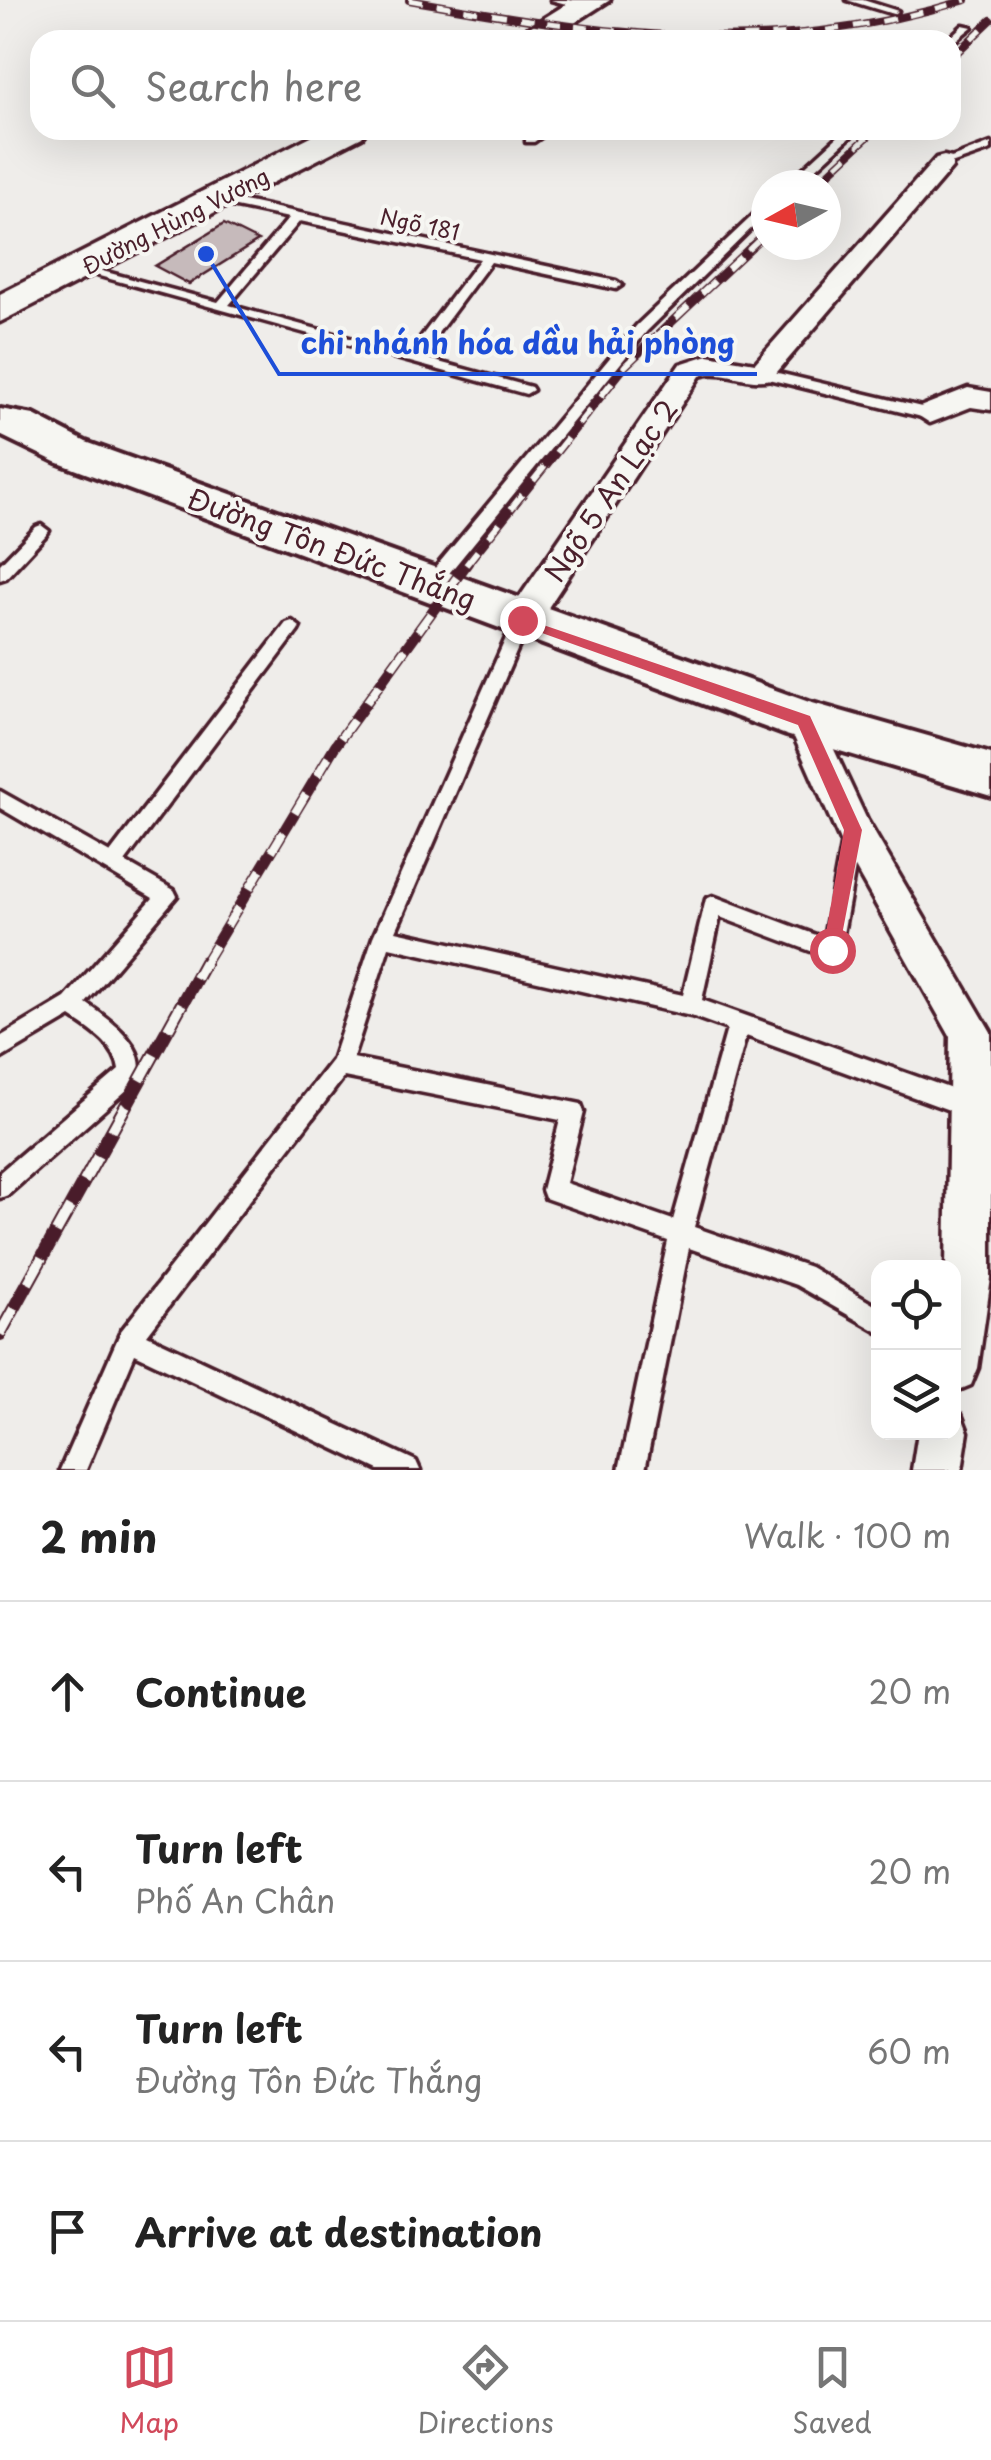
<!DOCTYPE html>
<meta charset="utf-8">
<style>
body{margin:0;font-family:"Playpen Sans",sans-serif;background:#f6f6f6;color:#222}
.controls{position:absolute;right:30px;bottom:30px;display:grid;overflow:hidden;border-radius:20px;box-shadow:0 10px 40px #0002}
.controls button{width:90px;height:90px;display:grid;place-items:center;padding:0;border:0;border-bottom:2px solid #e0e0e0;background:#fff;color:#222;font:50px sans-serif}
.compass{position:absolute;left:751px;top:170px;width:90px;height:90px;border-radius:50%;background:#fff;box-shadow:0 10px 40px #0002;rotate:262deg}
.stop{position:absolute;width:30px;height:30px;margin:-22px;border:8px solid #d1495b;border-radius:50%;background:#fff}
.stop.end{background:#d1495b;border-color:#fff;box-shadow:0 2px 10px #0008}
.list{margin:0;padding:0;list-style:none}
h2{display:flex;justify-content:space-between;align-items:center;height:130px;margin:0;padding:0 40px;font-size:42px}
h2 small{font-size:32px;font-weight:400;color:#767676}
.list li{display:grid;grid-template-columns:65px 1fr auto;gap:30px;align-items:center;box-sizing:border-box;height:180px;padding:0 40px;border-top:2px solid #e0e0e0}
.list b{display:block;font-size:38px;white-space:nowrap}
.list p{margin:0;font-size:32px;white-space:nowrap;color:#767676}
.list em{font-size:32px;font-style:normal;color:#767676}
.icon{flex:none;width:55px;height:55px;fill:none;stroke:currentColor;stroke-width:2;stroke-linecap:round;stroke-linejoin:round}
.map{position:relative;flex:none;width:991px;height:1470px;overflow:hidden}
.search{position:absolute;background:#fff;box-shadow:0 10px 40px #0002;left:30px;right:30px;top:30px;height:110px;display:flex;align-items:center;gap:25px;box-sizing:border-box;padding:0 35px;border-radius:30px;color:#767676;font-size:38px}
.sheet{height:850px;background:#fff}
nav{display:flex;justify-content:space-around;align-items:center;box-sizing:border-box;height:140px;border-top:2px solid #e0e0e0;background:#fff;font-size:28px;color:#767676}
nav a{display:grid;justify-items:center;gap:5px}
nav .on{color:#d1495b}
.map>svg:first-child{display:block}
.building{fill:#c6babb;stroke:#4a1f2b;stroke-width:2.5}
.lines{fill:none;stroke-linecap:round;stroke-linejoin:round}
.lane-casing{stroke:#4a1f2b;stroke-width:7}
.street-casing{stroke:#4a1f2b;stroke-width:7}
.secondary-casing{stroke:#4a1f2b;stroke-width:8}
.primary-casing{stroke:#4a1f2b;stroke-width:7}
.lane{fill:#f6f6f2;fill-rule:evenodd}
.street{fill:#f6f6f2;fill-rule:evenodd}
.secondary{fill:#f6f6f2;fill-rule:evenodd}
.primary{fill:#f6f6f2;fill-rule:evenodd}
.rail-far3-casing{stroke:#4a1f2b;stroke-width:8}
.rail-far2-casing{stroke:#4a1f2b;stroke-width:9}
.rail-far1-casing{stroke:#4a1f2b;stroke-width:11}
.rail-casing{stroke:#4a1f2b;stroke-width:14}
.rail-far3{stroke:#f6f6f2;stroke-width:5;stroke-dasharray:14;stroke-linecap:butt}
.rail-far2{stroke:#f6f6f2;stroke-width:6;stroke-dasharray:18;stroke-linecap:butt}
.rail-far1{stroke:#f6f6f2;stroke-width:8;stroke-dasharray:22;stroke-linecap:butt}
.rail{stroke:#f6f6f2;stroke-width:10;stroke-dasharray:29;stroke-linecap:butt}
.route{fill:#d1495b}
.labels{text-anchor:middle;dominant-baseline:central;stroke-width:8;stroke-linejoin:round;paint-order:stroke}
.far-street-label{font-size:22px;fill:#4a1f2b;stroke:#f6f6f2}
.street-label{font-size:28px;fill:#4a1f2b;stroke:#f6f6f2}
.leader{fill:none;stroke:#1d4ed8;stroke-width:4}
.callout-dot{fill:#1d4ed8;stroke:#f6f6f2;stroke-width:4}
.callout-label{font-size:30px;text-anchor:middle;font-weight:bold;fill:#1d4ed8;stroke:#f6f6f2;stroke-width:8;stroke-linejoin:round;paint-order:stroke}
</style>
<div class="map">
<svg width="991" height="1470" viewBox="0 0 991 1470">
<rect width="100%" height="100%" fill="#efedea"/>
<filter id="ink" filterUnits="userSpaceOnUse"><feTurbulence type="fractalNoise" baseFrequency=".01" numOctaves="2"/><feDisplacementMap in="SourceGraphic" scale="20" xChannelSelector="R" yChannelSelector="G"/><feConvolveMatrix kernelMatrix="1 2 1 2 8 2 1 2 1" color-interpolation-filters="sRGB"/></filter>
<g filter="url(#ink)">
<path class="building" d="M224,224L258,241L189,284L155,266Z"/>
<g class="lines">
<defs>
<path id="lane" d="M551,0H570L590,6L585,9Z
M847,0H863L898,11L893,14Z
M963,25L972,27L951,44V40H947Z
M538,130H551L534,142H526V138Z
M845,130H858L798,185H785Z
M991,143V150L948,165L938,163Z
M216,195L616,281L622,285L616,289L491,262L420,357L531,387L533,390L526,394L74,269L80,265L218,302L289,218L212,202L210,199ZM300,221L480,259L408,354L229,305Z
M766,203V214L647,331L437,588H425L423,584L425,580L637,325Z
M761,369L930,409L937,414L930,419L756,376L754,373Z
M41,525L49,531L46,535L6,578L0,580V564L36,527Z
M522,614L530,620L396,931L683,995L706,899L713,896L824,938L843,835L845,829L852,827L859,829L861,835L839,956L832,959L720,917L702,1000L971,1096L979,1099L982,1107L979,1115L971,1118L746,1036L694,1227L810,1267L878,1307V1332L796,1285L689,1248L645,1470H619L668,1241L545,1198L542,1190L560,1120L344,1077L147,1335L416,1461L420,1470H379L135,1354L86,1470H60L121,1331L332,1060L373,937L514,620ZM389,947L691,1016L727,1029L673,1220L566,1183L584,1112L581,1104L353,1058Z
M292,621L300,627L298,631L125,862L174,890L177,896L86,1003C110,1020 151,1047 137,1081L8,1195L0,1198V1172L119,1070C116,1045 90,1030 71,1017L0,1059V1037L65,998L153,898L0,808V791L110,853L286,623Z"/>
<path id="street" d="M944,156L952,158V168L771,379C747,385 723,368 700,376L534,629L522,632L510,629L506,620L510,611L680,364L708,355L755,363L936,158Z
M968,388L991,392V410L971,407L930,423L916,414L920,407Z
M804,707L816,711L867,820L991,1032V1278L978,1368L971,1385L954,1392V1268H946L950,1036L840,841L787,721L792,711Z
M954,1412L961,1414L968,1432L962,1470H912L918,1432H954Z"/>
<path id="secondary" d="M0,409L34,415L86,442L809,702L991,754V796L786,735L56,462L0,435Z"/>
<path id="primary" d="M573,0H610L548,40H509Z
M323,130H367L362,137L0,322V294Z"/>
</defs>
<use href="#lane" class="lane-casing"/>
<use href="#street" class="street-casing"/>
<use href="#secondary" class="secondary-casing"/>
<use href="#primary" class="primary-casing"/>
<use href="#lane" class="lane"/>
<use href="#street" class="street"/>
<use href="#secondary" class="secondary"/>
<use href="#primary" class="primary"/>
<defs>
<path id="rail-far3" d="M409,0C609,35 767,61 966,0
M951,58L991,20
M816,185L875,130
M748,250L766,233"/>
<path id="rail-far2" d="M466,565L625,366L751,247"/>
<path id="rail-far1" d="M204,964L335,746L468,562"/>
<path id="rail" d="M0,1334L205,962"/>
</defs>
<use href="#rail-far3" class="rail-far3-casing"/>
<use href="#rail-far2" class="rail-far2-casing"/>
<use href="#rail-far1" class="rail-far1-casing"/>
<use href="#rail" class="rail-casing"/>
<use href="#rail-far3" class="rail-far3"/>
<use href="#rail-far2" class="rail-far2"/>
<use href="#rail-far1" class="rail-far1"/>
<use href="#rail" class="rail"/>
</g>
</g>
<path class="route" d="M517,616L810,716L862,830L838,956H826L823,950L844,830L798,725L517,624Z"/>
<g class="labels">
<g class="far-street-label">
<text transform="translate(175 220) rotate(-27)">Đường Hùng Vương</text>
<text transform="translate(420 223) rotate(12)">Ngõ 181</text>
</g>
<g class="street-label">
<text transform="translate(610 490) rotate(-56)">Ngõ 5 An Lạc 2</text>
<text transform="translate(332 548) rotate(20)">Đường Tôn Đức Thắng</text>
</g>
</g>
<path class="leader" d="M206 254L279 374H757"/>
<circle class="callout-dot" cx="206" cy="254" r="10"/>
<g class="callout-label">
<text x="518" y="354">chi nhánh hóa dầu hải phòng</text>
</g>
</svg>
<div class="controls">
<button><svg class="icon" aria-label="locate" viewBox="0 0 24 24"><circle cx="12" cy="12" r="6"/><path d="M12 2v4M12 18v4M2 12h4M18 12h4"/></svg></button>
<button><svg class="icon" aria-label="layers" viewBox="0 0 24 24"><path d="M12 4l9 5-9 5-9-5zM3 14l9 5 9-5"/></svg></button>
</div>
<svg class="compass" viewBox="-18 -18 36 36"><path d="M0-13l5 13h-10z" fill="#e53935"/><path d="M0 13l5-13h-10z" fill="#767676"/></svg>
<div class="stop" style="left:832px;top:950px"></div>
<div class="stop end" style="left:522px;top:620px"></div>
<div class="search"><svg class="icon" aria-label="search" viewBox="0 0 24 24"><circle cx="10" cy="10" r="6"/><path d="M15 15l6 6"/></svg>Search here</div>
</div>
<section class="sheet">
<h2>2 min<small>Walk · 100 m</small></h2>
<ul class="list">
<li><svg class="icon" aria-label="ahead" viewBox="0 0 24 24"><path d="M12 20V5M6 11l6-6 6 6"/></svg><div><b>Continue</b></div><em>20 m</em></li>
<li><svg class="icon" aria-label="left" viewBox="0 0 24 24"><path d="M17 20v-9H6M10 6l-5 5 5 5"/></svg><div><b>Turn left</b><p>Phố An Chân</p></div><em>20 m</em></li>
<li><svg class="icon" aria-label="left" viewBox="0 0 24 24"><path d="M17 20v-9H6M10 6l-5 5 5 5"/></svg><div><b>Turn left</b><p>Đường Tôn Đức Thắng</p></div><em>60 m</em></li>
<li><svg class="icon" aria-label="arrive" viewBox="0 0 24 24"><path d="M6 21V4h12l-3 4 3 4H6"/></svg><div><b>Arrive at destination</b></div></li>
</ul>
</section>
<nav>
<a class="on"><svg class="icon" aria-label="map" viewBox="0 0 24 24"><path d="M3 6l6-2 6 2 6-2v14l-6 2-6-2-6 2zM9 4v14M15 6v14"/></svg>Map</a>
<a><svg class="icon" aria-label="directions" viewBox="0 0 24 24"><path d="M12 3l9 9-9 9-9-9zM9 14v-3h6M13 9l2 2-2 2"/></svg>Directions</a>
<a><svg class="icon" aria-label="saved" viewBox="0 0 24 24"><path d="M7 4h10v16l-5-4-5 4z"/></svg>Saved</a>
</nav>
